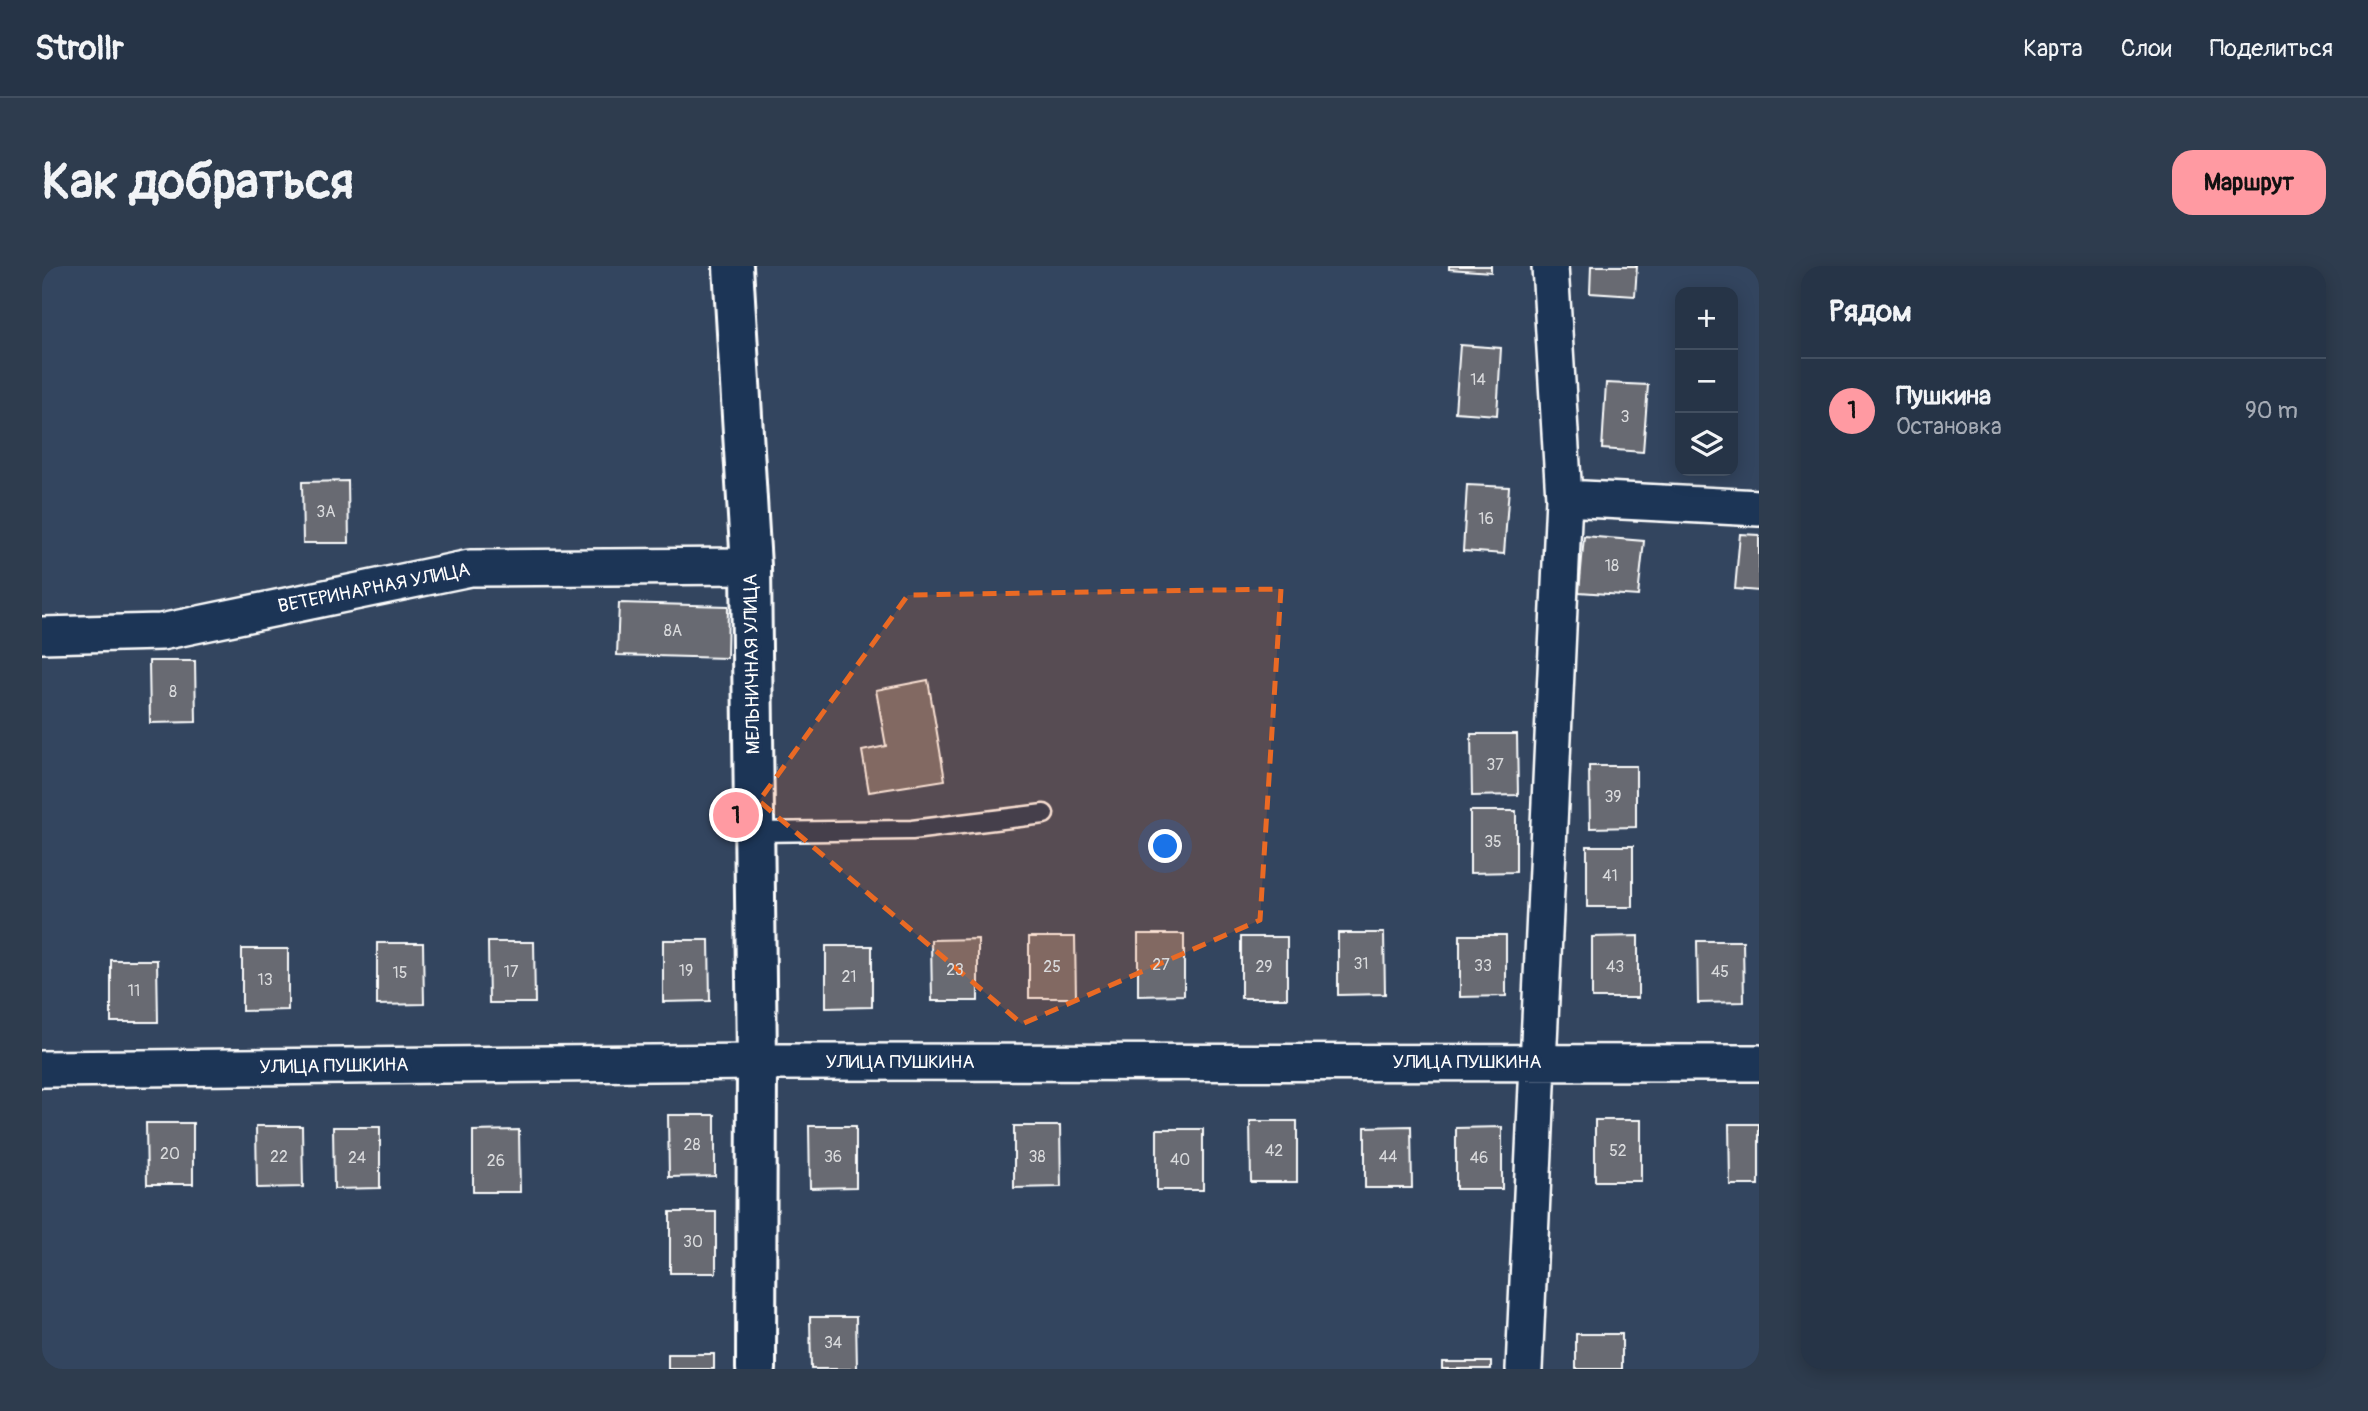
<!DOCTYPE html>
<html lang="ru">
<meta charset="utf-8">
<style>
body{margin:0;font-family:Pangolin,sans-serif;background:#2e3c4e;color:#f1f3f6}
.controls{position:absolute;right:21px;top:21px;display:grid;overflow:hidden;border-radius:14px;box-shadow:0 4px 18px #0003}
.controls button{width:63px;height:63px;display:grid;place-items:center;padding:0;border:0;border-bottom:2px solid #424f60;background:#263447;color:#f1f3f6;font:35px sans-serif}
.you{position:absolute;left:1124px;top:581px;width:24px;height:24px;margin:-18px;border:5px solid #fff;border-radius:50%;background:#1a73e8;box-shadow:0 0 0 10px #1a73e833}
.badge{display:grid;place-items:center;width:46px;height:46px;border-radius:50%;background:#ff9aa2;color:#111;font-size:23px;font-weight:700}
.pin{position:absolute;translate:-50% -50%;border:4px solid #fff;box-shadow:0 2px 7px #0006}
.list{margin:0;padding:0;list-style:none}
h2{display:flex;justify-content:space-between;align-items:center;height:91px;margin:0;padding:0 28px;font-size:30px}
h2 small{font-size:23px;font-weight:400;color:#a4aab4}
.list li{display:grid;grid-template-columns:46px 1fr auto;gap:21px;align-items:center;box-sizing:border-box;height:105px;padding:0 28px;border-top:2px solid #424f60}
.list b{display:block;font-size:26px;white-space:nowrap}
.list p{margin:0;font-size:23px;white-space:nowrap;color:#a4aab4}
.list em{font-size:23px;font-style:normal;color:#a4aab4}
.icon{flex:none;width:38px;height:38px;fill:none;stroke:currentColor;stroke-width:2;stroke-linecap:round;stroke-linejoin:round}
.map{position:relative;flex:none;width:1717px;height:1103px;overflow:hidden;border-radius:21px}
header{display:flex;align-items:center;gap:42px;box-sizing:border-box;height:98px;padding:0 35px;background:#263447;border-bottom:2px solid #424f60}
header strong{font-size:33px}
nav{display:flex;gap:38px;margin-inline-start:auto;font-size:24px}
.intro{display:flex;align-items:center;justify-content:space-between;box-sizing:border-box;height:168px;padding:0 42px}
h1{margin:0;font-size:49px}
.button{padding:18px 32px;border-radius:21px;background:#ff9aa2;color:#111;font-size:24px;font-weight:700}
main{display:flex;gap:42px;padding:0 42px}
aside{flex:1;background:#263447;border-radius:21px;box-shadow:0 4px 18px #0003}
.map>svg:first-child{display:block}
.building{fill:#676b72;stroke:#fff;stroke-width:2}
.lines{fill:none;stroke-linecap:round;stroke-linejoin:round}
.service-casing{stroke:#fff;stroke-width:23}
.minor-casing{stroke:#fff;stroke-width:40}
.tertiary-casing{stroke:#fff;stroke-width:44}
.service{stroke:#1d3557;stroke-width:18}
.minor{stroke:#1d3557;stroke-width:35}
.tertiary{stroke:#1d3557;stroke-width:38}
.marked{fill:#ea6a24;fill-opacity:0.2;stroke:#ea6a24;stroke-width:5;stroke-dasharray:14 9;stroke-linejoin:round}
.labels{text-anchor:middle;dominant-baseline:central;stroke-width:7;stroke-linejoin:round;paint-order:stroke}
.number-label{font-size:16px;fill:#d9dadc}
.street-label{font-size:19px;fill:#fff;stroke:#1d3557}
</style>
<header>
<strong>Strollr</strong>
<nav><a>Карта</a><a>Слои</a><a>Поделиться</a></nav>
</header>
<div class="intro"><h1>Как добраться</h1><a class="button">Маршрут</a></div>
<main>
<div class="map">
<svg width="1717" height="1103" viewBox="0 0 1717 1103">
<rect width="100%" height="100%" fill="#33455f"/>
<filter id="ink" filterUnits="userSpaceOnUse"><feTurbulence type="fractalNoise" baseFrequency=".0143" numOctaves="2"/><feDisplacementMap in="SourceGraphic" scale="14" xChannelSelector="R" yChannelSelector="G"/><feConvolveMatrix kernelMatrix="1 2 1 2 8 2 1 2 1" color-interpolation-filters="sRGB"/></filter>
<g filter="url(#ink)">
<path class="building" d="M1407,0H1449V6L1407,3Z
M1549,0H1595L1593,30L1548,27Z
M1418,79L1459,82L1455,149L1413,146Z
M1564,117L1606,119L1601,186L1560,183Z
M306,215L307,277H261L260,216Z
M1425,219L1467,221L1462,288L1421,285Z
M1698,268L1717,269V325L1693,323Z
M1542,270L1602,275L1596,330L1537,326Z
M577,337L686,340L685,392L575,389Z
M107,395H153L154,456L108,457Z
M886,414L903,514L827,526L820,485L844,480L834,424Z
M1429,468H1475L1476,529L1430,530Z
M1547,500H1594V561L1548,562Z
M1428,545H1474V606L1428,607Z
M1545,580H1591V641H1545Z
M1296,667H1342L1343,728L1296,729Z
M1096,668H1142V729L1096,730Z
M1418,669H1464V730L1418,731Z
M1596,670V732H1550V671Z
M987,671H1033L1034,732H987Z
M1199,671H1245V732H1199Z
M936,673V735H890L889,674Z
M621,674H667L668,735L621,736Z
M1655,675H1701L1702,736L1656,737Z
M446,676H492L493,737H447Z
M335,677H381L382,738L335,739Z
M784,680H830V741L784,742Z
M200,683H246V744L200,745Z
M69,694H115L116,756H69Z
M626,849H673V910L627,911Z
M1553,854H1599V915H1553Z
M1208,855H1255V916H1209Z
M104,857H151V918H105Z
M1687,858H1717V919H1688Z
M214,860H260L261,921L215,922Z
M767,860H814V921L768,922Z
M972,860H1018L1019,921L972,922Z
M1369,860L1370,922H1323V861Z
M291,861H338V922L292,923Z
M1460,861V923H1414V862Z
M1115,863H1161V924H1115Z
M477,864L478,926H431V865Z
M628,946H674V1007H628Z
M768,1051H814L815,1103H769Z
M1534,1068H1580V1103H1534Z
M626,1088H672V1103H626Z
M1400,1096H1449V1103H1400Z"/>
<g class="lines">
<defs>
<path id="service" d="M712,566L870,564L1002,548"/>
<path id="minor" d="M1522,232L1717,242
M0,369L119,366L428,302L709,300
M0,803L715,796L1717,797
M1482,1103L1522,232L1508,0"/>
<path id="tertiary" d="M691,0L709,300L715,796L714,1103"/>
</defs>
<use href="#service" class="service-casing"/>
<use href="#minor" class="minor-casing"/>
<use href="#tertiary" class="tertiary-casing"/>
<use href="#service" class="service"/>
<use href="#minor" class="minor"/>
<use href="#tertiary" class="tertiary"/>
</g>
</g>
<path class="marked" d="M1239,323L1218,654L980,758L717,535L866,329Z"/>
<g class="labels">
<g class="number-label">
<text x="1436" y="114">14</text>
<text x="1583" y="151">3</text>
<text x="284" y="246">3А</text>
<text x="1444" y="253">16</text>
<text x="1570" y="300">18</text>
<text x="631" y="365">8А</text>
<text x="131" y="426">8</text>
<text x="1453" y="499">37</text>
<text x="1571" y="531">39</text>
<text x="1451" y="576">35</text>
<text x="1568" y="610">41</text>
<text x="1319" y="698">31</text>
<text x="1119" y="699">27</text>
<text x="1441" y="700">33</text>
<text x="1010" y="701">25</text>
<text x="1222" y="701">29</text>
<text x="1573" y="701">43</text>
<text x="913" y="704">23</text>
<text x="644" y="705">19</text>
<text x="469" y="706">17</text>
<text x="1678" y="706">45</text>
<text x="358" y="707">15</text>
<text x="807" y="711">21</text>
<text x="223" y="714">13</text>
<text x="92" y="725">11</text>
<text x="650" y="879">28</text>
<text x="1232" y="885">42</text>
<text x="1576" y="885">52</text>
<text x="128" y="888">20</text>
<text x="237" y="891">22</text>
<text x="791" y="891">36</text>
<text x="995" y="891">38</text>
<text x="1346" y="891">44</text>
<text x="315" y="892">24</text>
<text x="1437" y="892">46</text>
<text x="1138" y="894">40</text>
<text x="454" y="895">26</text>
<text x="651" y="976">30</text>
<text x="791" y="1077">34</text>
</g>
<g class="street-label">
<text transform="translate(332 322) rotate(-11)">ВЕТЕРИНАРНАЯ УЛИЦА</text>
<text transform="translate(710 398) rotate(-91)">МЕЛЬНИЧНАЯ УЛИЦА</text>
<text x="858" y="796">УЛИЦА ПУШКИНА</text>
<text x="1425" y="796">УЛИЦА ПУШКИНА</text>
<text transform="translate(292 800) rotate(-1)">УЛИЦА ПУШКИНА</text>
</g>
</g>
</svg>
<div class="controls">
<button>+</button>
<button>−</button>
<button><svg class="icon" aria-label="layers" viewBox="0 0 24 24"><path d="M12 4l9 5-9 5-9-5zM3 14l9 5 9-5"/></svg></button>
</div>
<div class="you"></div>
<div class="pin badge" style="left:694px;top:549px">1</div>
</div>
<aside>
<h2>Рядом<small></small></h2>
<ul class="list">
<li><span class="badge">1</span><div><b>Пушкина</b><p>Остановка</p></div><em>90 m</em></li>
</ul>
</aside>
</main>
